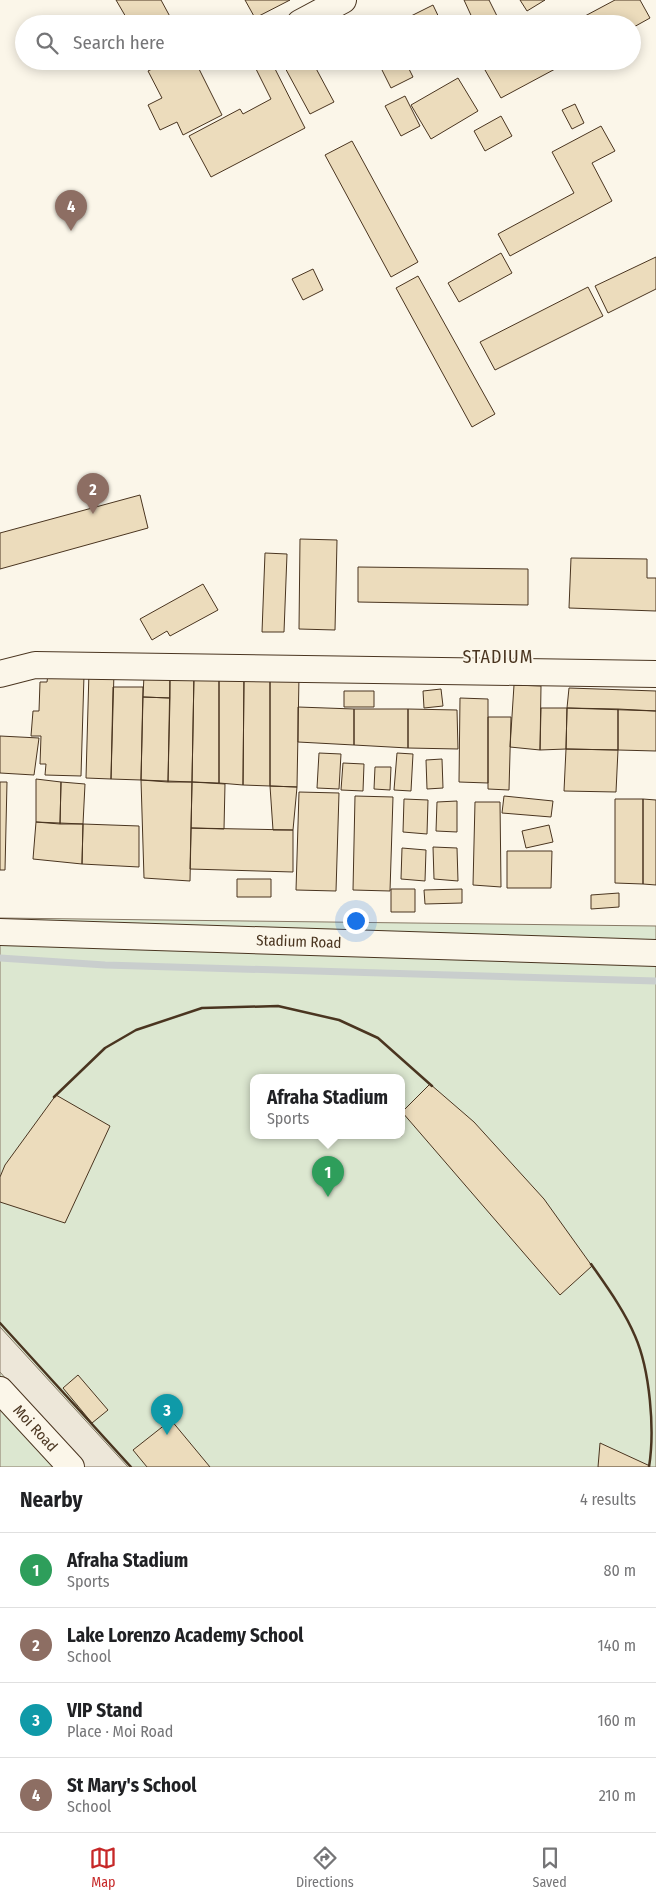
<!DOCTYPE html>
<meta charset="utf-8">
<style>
body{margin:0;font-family:"Fira Sans Condensed",sans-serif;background:#f2f2f2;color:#202124}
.you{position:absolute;left:355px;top:920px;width:18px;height:18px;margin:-12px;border:4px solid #fff;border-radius:50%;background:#1a73e8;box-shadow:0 0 0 8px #1a73e833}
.badge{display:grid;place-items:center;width:32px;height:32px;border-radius:50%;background:#c62828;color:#fff;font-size:16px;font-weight:700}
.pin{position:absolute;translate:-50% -41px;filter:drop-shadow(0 1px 2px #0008)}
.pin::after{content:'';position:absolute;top:26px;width:18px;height:15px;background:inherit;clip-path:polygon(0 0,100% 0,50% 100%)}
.popup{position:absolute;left:250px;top:1074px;width:155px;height:65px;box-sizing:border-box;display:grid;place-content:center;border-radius:10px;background:#fff;filter:drop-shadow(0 1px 4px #0005);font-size:16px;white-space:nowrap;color:#757577}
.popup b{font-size:19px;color:#202124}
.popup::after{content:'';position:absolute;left:50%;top:100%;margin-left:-10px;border:10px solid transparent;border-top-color:#fff}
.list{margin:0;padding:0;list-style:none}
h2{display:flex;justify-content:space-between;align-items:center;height:65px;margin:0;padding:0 20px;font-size:21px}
h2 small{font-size:16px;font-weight:400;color:#757577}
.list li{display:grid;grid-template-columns:32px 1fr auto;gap:15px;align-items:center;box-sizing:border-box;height:75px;padding:0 20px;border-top:1px solid #e0e0e0}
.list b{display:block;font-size:19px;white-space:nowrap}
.list p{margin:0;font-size:16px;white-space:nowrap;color:#757577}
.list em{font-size:16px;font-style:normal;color:#757577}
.icon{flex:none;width:28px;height:28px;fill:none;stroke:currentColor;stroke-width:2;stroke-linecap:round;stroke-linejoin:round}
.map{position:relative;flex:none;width:656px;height:1467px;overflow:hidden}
.search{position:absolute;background:#fff;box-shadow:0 2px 12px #0003;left:15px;right:15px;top:15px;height:55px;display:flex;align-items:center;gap:12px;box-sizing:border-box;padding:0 18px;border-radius:28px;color:#757577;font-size:19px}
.sheet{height:365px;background:#fff}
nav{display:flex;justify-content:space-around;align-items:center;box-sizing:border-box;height:70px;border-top:1px solid #e0e0e0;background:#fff;font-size:14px;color:#757577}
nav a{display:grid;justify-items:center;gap:2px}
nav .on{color:#c62828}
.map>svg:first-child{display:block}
.green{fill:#dce7d0;stroke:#887966;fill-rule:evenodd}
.parking{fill:#ede7d9;stroke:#887966}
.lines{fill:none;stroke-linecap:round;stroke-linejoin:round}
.stream{stroke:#c9cecd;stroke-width:7}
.building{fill:#ecdcbc;stroke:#4a3520}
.minor-casing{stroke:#4a3520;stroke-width:28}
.minor{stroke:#fbf6e9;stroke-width:26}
.wall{stroke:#4a3520;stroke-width:2.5}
.labels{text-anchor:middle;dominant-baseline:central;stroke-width:4;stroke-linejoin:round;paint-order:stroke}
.street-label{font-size:15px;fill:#4a3520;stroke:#fbf6e9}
.quarter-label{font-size:18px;letter-spacing:1px;fill:#4a3520;stroke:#fbf6e9}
</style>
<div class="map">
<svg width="656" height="1467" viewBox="0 0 656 1467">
<rect width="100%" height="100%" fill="#fbf6e9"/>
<path class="green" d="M0,918L656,926V1467H0ZM254,1078H402V1136H254Z"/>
<path class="parking" d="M0,1327L128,1467H83L0,1372Z"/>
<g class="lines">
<path class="stream" d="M0,958L105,965L656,981"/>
</g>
<path class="building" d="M116,0H161L174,24H130Z
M245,0H290L255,18Z
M464,0H489L499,20L491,24H475Z
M520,0H545L527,11Z
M615,0H640L650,18L632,28V24H570Z
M433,5L442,24H413L409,17Z
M168,61H195L222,115L183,135L177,122L160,130L148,105L162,98L148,71Z
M252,61H271L305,128L211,177L189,136L240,109L243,114L271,99Z
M289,61H312L334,102L310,114L283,64Z
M386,61H405L413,77L391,88L379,64Z
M502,61H570L501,98L485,70Z
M458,78L478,111L431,139L411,105Z
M405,96L420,126L401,136L385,106Z
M575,104L584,123L572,129L562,110Z
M501,116L512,136L485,151L474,131Z
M601,126L615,151L592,163L612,201L510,256L498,234L574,193L552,152Z
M352,141L418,262L391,277L325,155Z
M501,253L512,273L459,302L448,283Z
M656,257V289L608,313L595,286Z
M313,269L323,290L303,300L292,279Z
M418,276L495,414L472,427L396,288Z
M588,287L603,316L495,370L480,342Z
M140,495L148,528L0,569V533Z
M300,539L337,540L335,630L299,629Z
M265,553L287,554L284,632H262Z
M571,558L647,559V578H656V611L569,608Z
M358,567L528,569V605L358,602Z
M203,584L218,610L170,636L167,631L152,640L140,619Z
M89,671L114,672L111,779L86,778Z
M48,674L84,675L81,776L45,775L46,764H40L41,736H31L33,711H39L40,682H47Z
M170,674V698L143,697L144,675Z
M170,674H194L192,782H168Z
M194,674L219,675V783L192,782Z
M219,675L244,676L243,785L219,783Z
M244,676L270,677V786L243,785Z
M299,676L297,787L270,786V677Z
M514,685L541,686L540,750L510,747Z
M113,687H143L141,780L111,779Z
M569,688L656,691V711L567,708Z
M441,689L443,706L424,708L423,691Z
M344,691H374V707H344Z
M143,697L170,698L168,782L141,780Z
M460,698L488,699V783L459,782Z
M298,707L354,709V745L298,742Z
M541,708H567L566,749L540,750Z
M567,708L618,709V750L566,749Z
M354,709H408V748L354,745Z
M408,709L457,710L458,749L408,748Z
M618,709L656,711V751L618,750Z
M488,717H511L509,790L488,789Z
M0,736L39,738L34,775L0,773Z
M566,749L618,750L616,792L564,791Z
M319,753L341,754L339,789L317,788Z
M397,753L413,754L411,791L394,790Z
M442,759L443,788L427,789L426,760Z
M343,763L364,764L363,791L341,790Z
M375,767H391L390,790L374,789Z
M36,779L61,782L60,824L36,822Z
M141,780L192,782L190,881L144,878Z
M0,782H7L5,870H0Z
M61,782L85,784L83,824H60Z
M192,782L225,784L224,829L191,828Z
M270,786L297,787L293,830H273Z
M299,792L339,793L336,891L296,890Z
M355,796L393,797L390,891L353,890Z
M504,796L553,801L551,817L502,813Z
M404,799L428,800L427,834L403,832Z
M615,799H643V884L615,883Z
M643,799L656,800V885L643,884Z
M457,801V832L436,831L437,802Z
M475,802H500L501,887L473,885Z
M36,822L83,824L82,864L33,859Z
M83,824L139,826V867L82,864Z
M549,825L553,842L526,848L522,831Z
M191,828L293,830V872L190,869Z
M433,847L457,848L458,881L434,879Z
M402,848L426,850L425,881L401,879Z
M507,851H552L551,888H507Z
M237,879H271V897H237Z
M391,889H415V912H391Z
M462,889V903L425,904L424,890Z
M619,893V907L591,909V895Z
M430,1084L474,1122L544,1199L592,1266L560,1295L402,1112Z
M56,1095L110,1126L65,1223L0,1202V1177L5,1165Z
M78,1375L108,1410L92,1423L63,1388Z
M171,1420L210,1467H147L133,1450Z
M600,1443L650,1466L649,1467H598Z"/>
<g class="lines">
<defs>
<g id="minor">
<path d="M300,23L343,0"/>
<path d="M0,674L35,665L656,674"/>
<path id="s1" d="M0,932L656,953"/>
<path id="s2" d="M0,1390L71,1467"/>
</g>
</defs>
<use href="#minor" class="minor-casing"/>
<use href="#minor" class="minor"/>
<path class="wall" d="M54,1097L105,1048L136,1030L202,1008L278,1006L339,1020L378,1038L432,1086
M591,1264C607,1287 624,1310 635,1336C650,1370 655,1430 649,1467
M0,1323L131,1467"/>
</g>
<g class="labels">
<g class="street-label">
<text stroke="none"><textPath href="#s1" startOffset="299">Stadium Road</textPath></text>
<text stroke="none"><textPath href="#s2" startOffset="52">Moi Road</textPath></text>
</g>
<g class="quarter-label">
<text x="498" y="657">STADIUM</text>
</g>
</g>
</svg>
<div class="you"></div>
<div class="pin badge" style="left:328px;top:1197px;background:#2e9e5b">1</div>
<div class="popup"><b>Afraha Stadium</b>Sports</div>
<div class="pin badge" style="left:93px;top:514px;background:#8d6e63">2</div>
<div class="pin badge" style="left:167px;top:1435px;background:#0f9aa8">3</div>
<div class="pin badge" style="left:71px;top:231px;background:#8d6e63">4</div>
<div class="search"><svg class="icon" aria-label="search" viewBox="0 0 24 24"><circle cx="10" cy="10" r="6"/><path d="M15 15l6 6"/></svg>Search here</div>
</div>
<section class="sheet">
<h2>Nearby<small>4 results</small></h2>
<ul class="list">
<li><span class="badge" style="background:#2e9e5b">1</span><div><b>Afraha Stadium</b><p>Sports</p></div><em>80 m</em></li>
<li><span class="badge" style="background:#8d6e63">2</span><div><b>Lake Lorenzo Academy School</b><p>School</p></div><em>140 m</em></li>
<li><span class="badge" style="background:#0f9aa8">3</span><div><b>VIP Stand</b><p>Place · Moi Road</p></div><em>160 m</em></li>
<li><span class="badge" style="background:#8d6e63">4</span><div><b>St Mary's School</b><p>School</p></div><em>210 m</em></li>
</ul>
</section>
<nav>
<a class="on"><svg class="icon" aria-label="map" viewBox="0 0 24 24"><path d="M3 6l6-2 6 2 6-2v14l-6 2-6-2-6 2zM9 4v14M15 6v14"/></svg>Map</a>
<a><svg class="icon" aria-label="directions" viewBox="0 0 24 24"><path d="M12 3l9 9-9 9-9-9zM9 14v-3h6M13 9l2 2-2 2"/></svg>Directions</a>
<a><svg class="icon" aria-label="saved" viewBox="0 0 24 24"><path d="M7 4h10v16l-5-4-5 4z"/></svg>Saved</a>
</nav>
